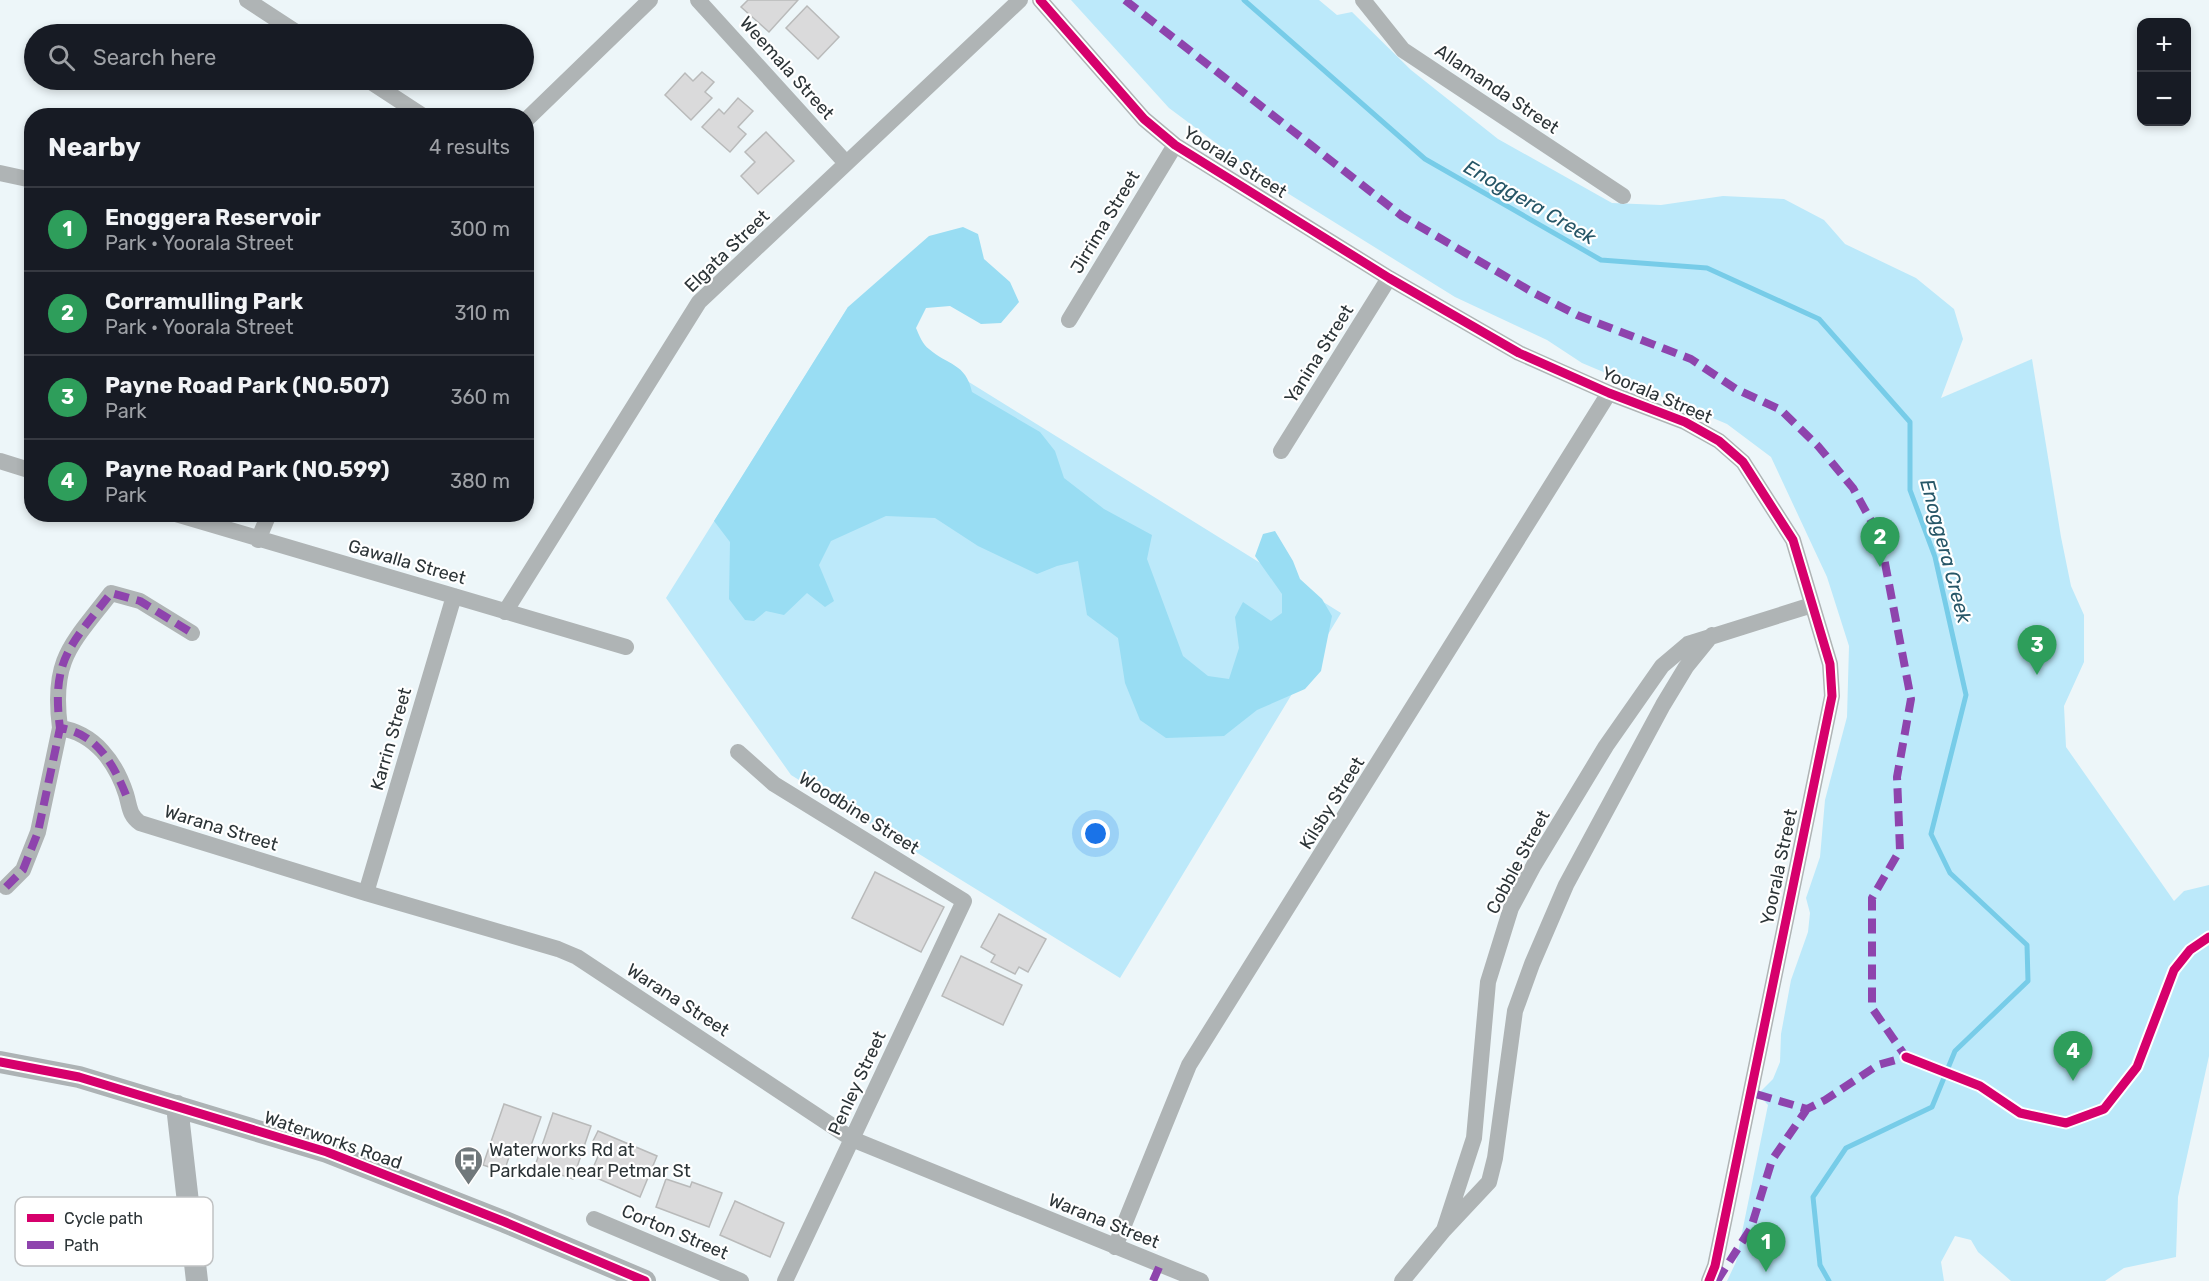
<!DOCTYPE html>
<meta charset="utf-8">
<style>
body{margin:0;font-family:Rubik,sans-serif;background:#242831;color:#f1f3f6}
.controls{position:absolute;right:18px;top:18px;display:grid;overflow:hidden;border-radius:12px;box-shadow:0 3px 9px #0003}
.controls button{width:54px;height:54px;display:grid;place-items:center;padding:0;border:0;border-bottom:2px solid #363941;background:#171b24;color:#f1f3f6;font:30px sans-serif}
.you{position:absolute;left:1096px;top:834px;width:21px;height:21px;margin:-15px;border:4px solid #fff;border-radius:50%;background:#1a73e8;box-shadow:0 0 0 9px #1a73e833}
.badge{display:grid;place-items:center;width:39px;height:39px;border-radius:50%;background:#70787b;color:#fff;font-size:20px;font-weight:700}
.pin{position:absolute;translate:-50% -50px;filter:drop-shadow(0 2px 3px #0008)}
.pin::after{content:'';position:absolute;top:32px;width:21px;height:18px;background:inherit;clip-path:polygon(0 0,100% 0,50% 100%)}
.list{margin:0;padding:0;list-style:none}
h2{display:flex;justify-content:space-between;align-items:center;height:78px;margin:0;padding:0 24px;font-size:26px}
h2 small{font-size:20px;font-weight:400;color:#9ea1a6}
.list li{display:grid;grid-template-columns:39px 1fr auto;gap:18px;align-items:center;box-sizing:border-box;height:84px;padding:0 24px;border-top:2px solid #363941}
.list b{display:block;font-size:22px;white-space:nowrap}
.list p{margin:0;font-size:20px;white-space:nowrap;color:#9ea1a6}
.list em{font-size:20px;font-style:normal;color:#9ea1a6}
.icon{flex:none;width:33px;height:33px;fill:none;stroke:currentColor;stroke-width:2;stroke-linecap:round;stroke-linejoin:round}
.map{position:relative;flex:none;width:2209px;height:1281px;overflow:hidden}
.search{position:absolute;background:#171b24;box-shadow:0 3px 9px #0003;left:24px;top:24px;width:510px;height:66px;display:flex;align-items:center;gap:15px;box-sizing:border-box;padding:0 21px;border-radius:33px;color:#9ea1a6;font-size:22px}
.panel{position:absolute;background:#171b24;box-shadow:0 3px 9px #0003;left:24px;top:108px;width:510px;height:414px;border-radius:24px}
.map>svg:first-child{display:block}
.green{fill:#bce9fa}
.forest{fill:#99ddf3}
.lines{fill:none;stroke-linecap:round;stroke-linejoin:round}
.stream{stroke:#77cce8;stroke-width:5}
.building{fill:#dadadb;stroke:#b9baba;stroke-width:1.5}
.street{stroke:#afb4b5;stroke-width:16}
.secondary{stroke:#adb3b5;stroke-width:22}
.quiet{stroke:#8e44ad;stroke-width:8;stroke-dasharray:15 8;stroke-linecap:butt}
.cycleway-casing{stroke:#fff;stroke-width:13}
.cycleway{stroke:#d6006c;stroke-width:9}
.labels{text-anchor:middle;dominant-baseline:central;stroke-width:4.5;stroke-linejoin:round;paint-order:stroke}
.street-label{font-size:18px;fill:#2c3437;stroke:#fff}
.poi-label{font-size:18px;fill:#2c3437;stroke:#fff;text-anchor:start}
.water-label{font-size:20px;font-style:italic;fill:#265667;stroke:#fff}
.key{fill:#fff;stroke:#c0c2c3;stroke-width:1.5}
.key-label{font-size:16px;fill:#2c3437}
</style>
<div class="map">
<svg width="2209" height="1281" viewBox="0 0 2209 1281">
<rect width="100%" height="100%" fill="#edf6f9"/>
<path class="green" d="M1071,0H1319L1337,15L1352,12L1411,70L1498,139L1612,203L1661,205L1723,196L1784,199L1824,220L1845,244L1916,278L1954,309L1963,339L1941,398L2032,359L2061,537L2071,586L2084,615V662L2064,706L2066,747L2174,901L2184,891L2209,885V1056L2178,1197L2176,1257L2124,1268L2105,1281H2011L1978,1252L1971,1240L1955,1236L1941,1262L1944,1281H1727L1736,1262L1768,1105L1758,1094L1773,1079L1780,1062L1781,1034L1791,980L1808,932L1810,913L1806,898L1820,857L1825,800L1847,717L1849,646L1827,577L1771,457L1727,424L1582,363L1547,340L1455,297L1263,178L1169,108Z
M848,307L1341,613L1120,978L791,775L666,598Z"/>
<path class="forest" d="M963,227L978,234L984,259L1010,282L1019,302L1001,323L981,324L950,306L926,308L916,328C919,335 923,345 929,349C947,365 966,363 972,392L1040,432L1055,451L1064,478L1104,509L1152,535L1147,559L1183,656L1208,676L1229,679L1239,648L1235,617L1243,602L1271,621L1282,613V594L1255,556L1263,534L1275,531L1293,561L1300,579L1322,599L1332,616L1321,671L1305,689L1257,710L1224,736L1166,738L1140,720L1125,683L1118,638L1087,615L1078,561L1057,566L1037,574L978,546L935,518L886,516L831,541L819,565L834,601L825,607L807,593L784,615L766,611L754,621L745,620L729,599L730,542L714,521L848,307L929,236Z"/>
<g class="lines">
<path class="stream" d="M1244,0L1425,159L1601,260L1707,268L1819,319L1910,422V490L1935,557L1966,695L1931,834L1950,873L2027,945L2028,981L1955,1051L1932,1107L1846,1148L1813,1197L1820,1265L1829,1281"/>
</g>
<path class="building" d="M748,0H798L769,32L741,7Z
M807,6L839,37L818,59L786,28Z
M702,72L714,82L705,92L712,98L691,120L665,95L685,73L693,81Z
M738,98L753,111L738,127L746,134L730,152L702,127L719,109L724,114Z
M766,132L794,161L758,194L741,176L755,162L745,152Z
M875,872L944,907L921,952L852,918Z
M999,914L1046,939L1028,972L1019,967L1015,974L991,962L995,955L981,947Z
M961,956L1022,985L1003,1025L942,996Z
M504,1104L541,1117L528,1154L512,1148L504,1172L483,1165Z
M553,1113L591,1126L573,1179L535,1166Z
M598,1131L657,1156L640,1197L590,1175L602,1147L592,1143Z
M666,1179L690,1187L692,1182L722,1193L709,1227L656,1207Z
M735,1201L784,1223L770,1257L720,1235Z"/>
<g class="lines">
<path class="street" d="M247,0L299,34
M698,0L846,163
M1040,0L1144,119L1175,145L1389,278L1519,353L1609,393L1685,422L1719,441L1743,462L1793,540L1830,664L1832,696L1715,1266L1709,1281
M1363,0L1403,50L1623,196
M368,80L423,116
M526,120L650,0
M0,173L32,180
M1069,320L1175,145
M1281,451L1389,278
M0,461L32,471
M176,514L626,647
M258,540L269,514
M505,612L699,302L1020,0
M192,633L140,601L111,593C71,645 51,659 60,728C95,733 116,763 126,794C130,807 129,815 140,823L366,893L558,949L577,957L852,1139L1201,1281
M738,752L774,784L964,901L785,1281
M6,887L23,870L38,832L60,728
M366,893L454,596
M594,1219L741,1281
M1444,1230L1474,1138L1488,982L1511,908L1534,865L1606,746L1662,666L1688,644L1812,605
M1115,1247L1189,1065L1609,393
M1402,1281L1444,1230L1489,1182L1495,1158L1515,1011L1532,964L1566,885L1663,705L1686,667L1712,635"/>
<path class="secondary" d="M0,1062L79,1077L327,1152L505,1222L645,1281
M177,1106L197,1281"/>
<path class="quiet" d="M1125,0L1402,216L1534,293L1577,315L1691,359L1736,389L1781,410L1818,446L1853,488L1880,537L1911,699L1897,777L1900,850L1872,898V1008L1906,1057L1878,1065L1825,1100L1807,1109L1749,1092
M126,795C113,763 96,733 60,728C51,659 71,645 111,593L140,601L192,633
M6,887L23,870L38,832L60,728
M1153,1281L1160,1265
M1717,1281L1751,1228L1772,1160L1807,1109"/>
<defs>
<path id="cycleway" d="M1040,0L1144,119L1175,145L1389,278L1519,353L1609,393L1685,422L1719,441L1743,462L1793,540L1830,664L1832,696L1715,1266L1709,1281
M1906,1057L1980,1086L2020,1113L2066,1123L2104,1109L2137,1067L2174,970L2190,950L2209,937
M0,1062L79,1077L327,1152L505,1222L645,1281"/>
</defs>
<use href="#cycleway" class="cycleway-casing"/>
<use href="#cycleway" class="cycleway"/>
</g>
<defs>
<symbol id="bus-pin" viewBox="-11 -11 22 30"><path d="M0 17L-7.5 6A9.5 9.5 0 1 1 7.5 6Z" fill="#70787b" stroke="#fff"/><path d="M-5-6H5V4H4V6H2V4H-2V6H-4V4H-5ZM-3.5-4V0h7V-4ZM-3.5 1.2v1.5H-2V1.2ZM2 1.2v1.5H3.5V1.2Z" fill="#fff"/></symbol>
</defs>
<g fill-rule="evenodd">
<use href="#bus-pin" x="452" y="1144" width="33" height="45"/>
</g>
<g class="labels">
<g class="street-label">
<text transform="translate(787 68) rotate(48)">Weemala Street</text>
<text transform="translate(1497 89) rotate(34)">Allamanda Street</text>
<text transform="translate(1235 162) rotate(32)">Yoorala Street</text>
<text transform="translate(1105 222) rotate(-59)">Jirrima Street</text>
<text transform="translate(727 251) rotate(-44)">Elgata Street</text>
<text transform="translate(1319 354) rotate(-58)">Yanina Street</text>
<text transform="translate(1657 395) rotate(23)">Yoorala Street</text>
<text transform="translate(407 562) rotate(16)">Gawalla Street</text>
<text transform="translate(391 739) rotate(-74)">Karrin Street</text>
<text transform="translate(1332 803) rotate(-58)">Kilsby Street</text>
<text transform="translate(859 813) rotate(32)">Woodbine Street</text>
<text transform="translate(221 828) rotate(17)">Warana Street</text>
<text transform="translate(1518 862) rotate(-62)">Cobble Street</text>
<text transform="translate(1779 867) rotate(-78)">Yoorala Street</text>
<text transform="translate(678 1000) rotate(33)">Warana Street</text>
<text transform="translate(857 1083) rotate(-65)">Penley Street</text>
<text transform="translate(333 1140) rotate(19)">Waterworks Road</text>
<text transform="translate(1104 1221) rotate(22)">Warana Street</text>
<text transform="translate(675 1232) rotate(23)">Corton Street</text>
</g>
<g class="poi-label">
<text x="489" y="1150">Waterworks Rd at<tspan x="489" dy="21">Parkdale near Petmar St</tspan></text>
</g>
<g class="water-label">
<text transform="translate(1530 202) rotate(30)">Enoggera Creek</text>
<text transform="translate(1946 551) rotate(75)">Enoggera Creek</text>
</g>
</g>
<rect x="15" y="1197" width="198" height="69" rx="9" class="key"/>
<rect x="27" y="1214" width="27" height="8" fill="#d6006c"/>
<rect x="27" y="1241" width="27" height="8" fill="#8e44ad"/>
<g class="key-label">
<text x="64" y="1224">Cycle path</text>
<text x="64" y="1251">Path</text>
</g>
</svg>
<div class="controls">
<button>+</button>
<button>−</button>
</div>
<div class="you"></div>
<div class="pin badge" style="left:1766px;top:1272px;background:#2e9e5b">1</div>
<div class="pin badge" style="left:1880px;top:567px;background:#2e9e5b">2</div>
<div class="pin badge" style="left:2037px;top:675px;background:#2e9e5b">3</div>
<div class="pin badge" style="left:2073px;top:1081px;background:#2e9e5b">4</div>
<div class="search"><svg class="icon" aria-label="search" viewBox="0 0 24 24"><circle cx="10" cy="10" r="6"/><path d="M15 15l6 6"/></svg>Search here</div>
<section class="panel">
<h2>Nearby<small>4 results</small></h2>
<ul class="list">
<li><span class="badge" style="background:#2e9e5b">1</span><div><b>Enoggera Reservoir</b><p>Park · Yoorala Street</p></div><em>300 m</em></li>
<li><span class="badge" style="background:#2e9e5b">2</span><div><b>Corramulling Park</b><p>Park · Yoorala Street</p></div><em>310 m</em></li>
<li><span class="badge" style="background:#2e9e5b">3</span><div><b>Payne Road Park (NO.507)</b><p>Park</p></div><em>360 m</em></li>
<li><span class="badge" style="background:#2e9e5b">4</span><div><b>Payne Road Park (NO.599)</b><p>Park</p></div><em>380 m</em></li>
</ul>
</section>
</div>
